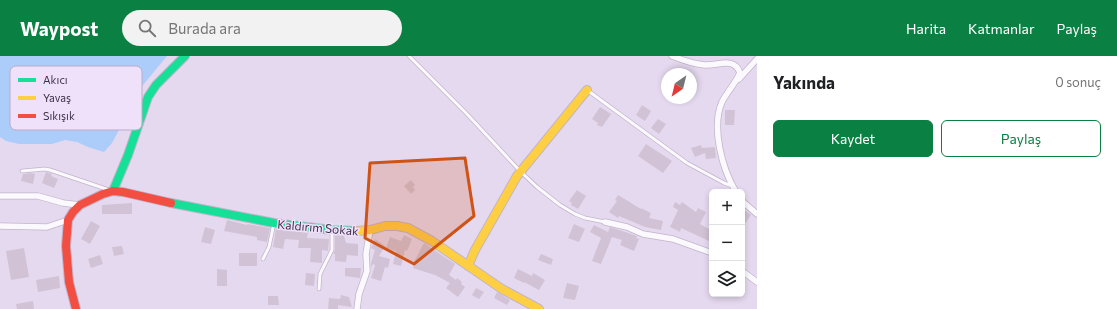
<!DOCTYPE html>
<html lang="tr">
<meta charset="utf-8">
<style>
body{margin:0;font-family:Commissioner,sans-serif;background:#f2f2f2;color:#202124}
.controls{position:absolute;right:12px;bottom:12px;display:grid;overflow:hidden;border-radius:6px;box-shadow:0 2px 6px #0003}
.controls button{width:36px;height:36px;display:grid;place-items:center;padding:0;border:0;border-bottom:1px solid #e0e0e0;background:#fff;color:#202124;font:20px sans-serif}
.compass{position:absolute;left:661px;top:12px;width:36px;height:36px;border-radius:50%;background:#fff;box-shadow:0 2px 6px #0003;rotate:215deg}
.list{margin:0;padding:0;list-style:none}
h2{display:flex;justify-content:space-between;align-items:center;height:52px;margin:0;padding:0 16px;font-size:17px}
h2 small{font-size:13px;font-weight:400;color:#757577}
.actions{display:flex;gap:8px;padding:12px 16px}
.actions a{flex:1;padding:9px 0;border:1px solid #0b8043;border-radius:6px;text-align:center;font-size:14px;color:#0b8043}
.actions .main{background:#0b8043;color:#fff}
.icon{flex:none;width:22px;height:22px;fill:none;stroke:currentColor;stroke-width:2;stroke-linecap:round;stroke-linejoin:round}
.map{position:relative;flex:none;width:757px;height:253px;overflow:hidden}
header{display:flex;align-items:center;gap:24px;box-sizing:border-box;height:56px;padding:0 20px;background:#0b8043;color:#fff}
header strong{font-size:19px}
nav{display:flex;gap:22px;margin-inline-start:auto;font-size:14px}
.search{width:280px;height:36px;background:#f2f2f2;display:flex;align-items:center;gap:10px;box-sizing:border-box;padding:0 14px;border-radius:22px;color:#757577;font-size:15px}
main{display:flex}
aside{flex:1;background:#fff}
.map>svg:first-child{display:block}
.water{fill:#acccfa}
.building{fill:#d2c2d5}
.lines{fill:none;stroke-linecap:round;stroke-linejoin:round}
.lane-casing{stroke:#c2b5cb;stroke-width:4.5}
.street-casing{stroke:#c2b5cb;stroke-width:7}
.fast-casing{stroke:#c2b5cb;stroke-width:10}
.slow-casing{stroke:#c2b5cb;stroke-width:10}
.jam-casing{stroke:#c2b5cb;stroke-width:10}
.lane{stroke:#fbf9fd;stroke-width:3}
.street{stroke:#fbf9fd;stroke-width:5.5}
.fast{stroke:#16e098;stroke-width:8}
.slow{stroke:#ffcf43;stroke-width:8}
.jam{stroke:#f24e42;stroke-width:8}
.marked{fill:#cf5315;fill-opacity:0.2;stroke:#cf5315;stroke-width:3;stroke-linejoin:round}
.labels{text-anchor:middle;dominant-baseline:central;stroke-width:3;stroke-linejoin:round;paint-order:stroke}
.street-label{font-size:12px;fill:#40314b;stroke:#f0e1fb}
.key{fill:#f0e1fb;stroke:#bbacc6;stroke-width:1}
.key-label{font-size:11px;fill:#40314b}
</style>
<header>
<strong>Waypost</strong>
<div class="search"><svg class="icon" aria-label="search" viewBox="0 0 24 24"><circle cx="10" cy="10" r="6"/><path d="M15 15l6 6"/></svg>Burada ara</div>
<nav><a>Harita</a><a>Katmanlar</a><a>Paylaş</a></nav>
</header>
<main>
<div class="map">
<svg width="757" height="253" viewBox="0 0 757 253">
<rect width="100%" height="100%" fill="#e5d9ef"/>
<path class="water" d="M0,0H167L143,29L112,87L104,96L88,91L77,86L65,84L52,88H19L6,85L0,81Z"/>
<path class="building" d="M642,49L651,55L645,65L636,59Z
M600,51L611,58L602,71L597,69L598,67L592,63Z
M725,54H735L734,69H725Z
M658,63L666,68L659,78L651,72Z
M646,88L672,105L663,117L638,100Z
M701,89L702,92L715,91L716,102L706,103L705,97L695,101L691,92Z
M46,116L52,118L51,120L58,123L54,132L42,127Z
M31,117L35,118L33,128L21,125L23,118Z
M411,124L415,129L413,131L415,134L411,138L404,130Z
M577,134L586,140L578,153L571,149L572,147L569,145Z
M618,139L641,153V152L651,157L649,162L663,165L661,174L645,171L619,160L618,162L609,156L617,145L615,144Z
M675,146L680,149L682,146L696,156L698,152L706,156L700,168L709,173L712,168V178L709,185L681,172L680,176L670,171L678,154L673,151Z
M132,147V158H102V149Z
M742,152L751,159L742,172Z
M227,164L247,169V168L270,172L267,186L257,184V181L224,175Z
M91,165L100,170L90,188L81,183Z
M574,168L585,173L579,186L568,182Z
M594,169L608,176L610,171L637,180L636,182L639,183L634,195L620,189L622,184L612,181L601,208L592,205L601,182L590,176Z
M205,171L215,174L211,188L201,186Z
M276,173L308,177L307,182L329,183L328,195L322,194V207L310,206L311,192H298L299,184L285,183L283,193L273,191Z
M404,179L412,183L407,195L405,194L401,210L393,208L396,195L386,192L390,181L401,185Z
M335,180H344L346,187L358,188V200L347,199L346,206L335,205V198H333L335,194Z
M375,183L385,190L379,200L390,203L388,212L385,211L381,225L371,222L375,209L373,208L371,212V207L375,194L371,192Z
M424,187L455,208L449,219L456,224L457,222L462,226L461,228L465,231L458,241L446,232L450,227L435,219L413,212L415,204Z
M122,190L124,198L114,200L112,191Z
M24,192L29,221L11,224L6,195Z
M239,197H257V210H239Z
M541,198L553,203L551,209L538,204Z
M100,199L103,208L91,212L88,203Z
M345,212H361L360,222L345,220Z
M217,213L227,214V230H217Z
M518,213L532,220L533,217L545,224L539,234L524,226V227L514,222Z
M306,217L315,218L314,230L305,229Z
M59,220L60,232L38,236L36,224Z
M567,227L579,230L575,244L563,242Z
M476,232L484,236L479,243L472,239Z
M497,236L510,244L507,249L494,242Z
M341,239L349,241L352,251L338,249V253H328L329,242L340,243Z
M268,240H278L279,249H268Z
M33,245L34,253H17L16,248Z"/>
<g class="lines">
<defs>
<path id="lane" d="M409,0L467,58L520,115L537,131L560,149L575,158L585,162L605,166
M587,34L687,107L724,127L732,130
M22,115L45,113L50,114L109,134
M263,203L269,191L274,167
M319,233L320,218L332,194V174"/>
<path id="street" d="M672,0C682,4 693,8 705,9C718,10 734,0 740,17C735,28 727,36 722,46C711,71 722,113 736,136
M739,23L757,3
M0,140H38L63,147L80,149
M742,145L757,158
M605,166L627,171L643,178L673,183L712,197
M0,170L47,171L68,164
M742,215L757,226
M357,253L359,238L367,215L366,198L370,174"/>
<path id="fast" d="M113,135L128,99L148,41L156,29L185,0
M171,147L274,167L332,174L357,175"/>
<path id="slow" d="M357,175L370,174L385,170H397L408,172L432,185L502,233L539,253
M468,210L475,194L517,120L587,34"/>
<path id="jam" d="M76,253L69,226L66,190L68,164L73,156L80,149L103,138L113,135L123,136L171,147"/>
</defs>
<use href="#lane" class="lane-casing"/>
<use href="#street" class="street-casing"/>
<use href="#fast" class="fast-casing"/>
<use href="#slow" class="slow-casing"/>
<use href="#jam" class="jam-casing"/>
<use href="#lane" class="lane"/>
<use href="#street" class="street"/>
<use href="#fast" class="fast"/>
<use href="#slow" class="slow"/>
<use href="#jam" class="jam"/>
</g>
<path class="marked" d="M465,102L474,160L414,208L365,182L370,107Z"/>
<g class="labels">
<g class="street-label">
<text transform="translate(318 171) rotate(5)">Kaldırım Sokak</text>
</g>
</g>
<rect x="10" y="10" width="132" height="64" rx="6" class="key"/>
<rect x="18" y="22" width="18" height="4" fill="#16e098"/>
<rect x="18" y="40" width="18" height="4" fill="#ffcf43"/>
<rect x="18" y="58" width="18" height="4" fill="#f24e42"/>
<g class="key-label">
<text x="43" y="28">Akıcı</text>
<text x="43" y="46">Yavaş</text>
<text x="43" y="64">Sıkışık</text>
</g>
</svg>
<div class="controls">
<button>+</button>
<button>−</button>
<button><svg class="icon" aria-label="layers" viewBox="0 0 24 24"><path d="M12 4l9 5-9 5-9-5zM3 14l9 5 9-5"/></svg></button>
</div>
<svg class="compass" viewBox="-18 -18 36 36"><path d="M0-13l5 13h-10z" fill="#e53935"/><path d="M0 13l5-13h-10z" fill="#757577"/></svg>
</div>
<aside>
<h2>Yakında<small>0 sonuç</small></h2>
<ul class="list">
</ul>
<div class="actions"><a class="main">Kaydet</a><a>Paylaş</a></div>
</aside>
</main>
